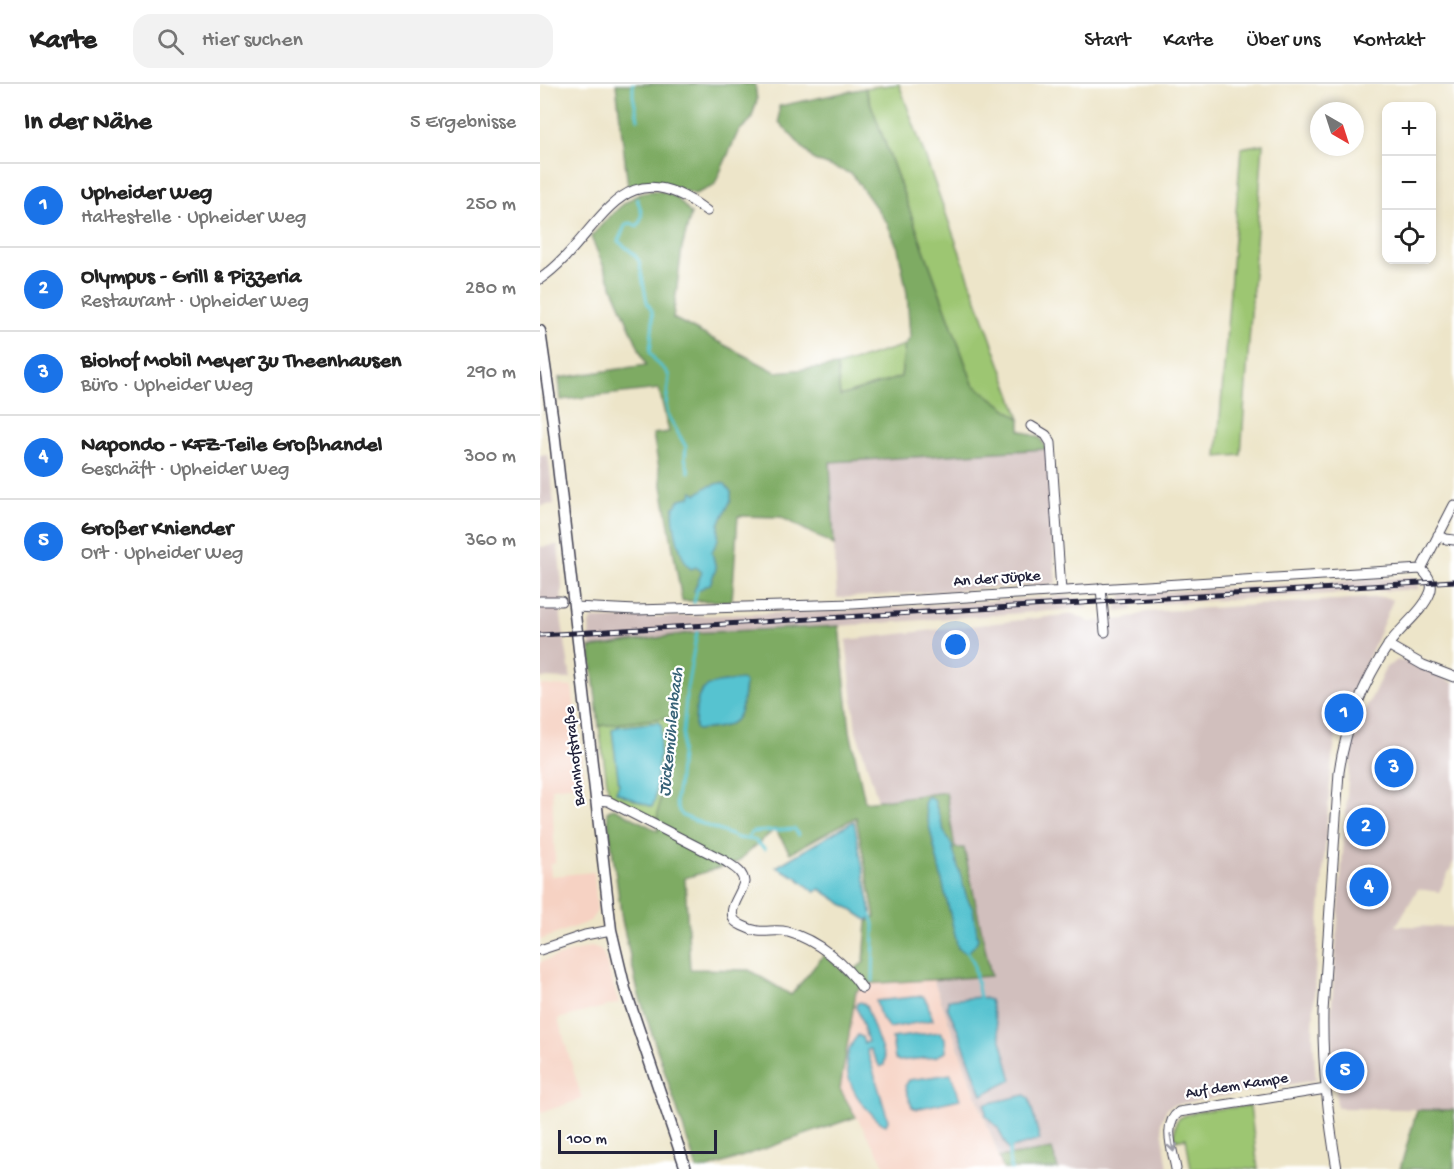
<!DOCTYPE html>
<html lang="de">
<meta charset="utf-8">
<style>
body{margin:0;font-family:"Gochi Hand",sans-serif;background:#f2f2f2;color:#222}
.controls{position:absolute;right:18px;top:18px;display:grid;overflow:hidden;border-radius:12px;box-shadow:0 3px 9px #0003}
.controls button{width:54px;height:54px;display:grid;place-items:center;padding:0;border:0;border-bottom:2px solid #e0e0e0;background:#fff;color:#222;font:30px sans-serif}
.compass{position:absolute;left:770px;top:18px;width:54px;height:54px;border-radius:50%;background:#fff;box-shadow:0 3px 9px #0003;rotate:141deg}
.scale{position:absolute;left:18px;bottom:15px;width:159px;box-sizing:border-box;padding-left:6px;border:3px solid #22223b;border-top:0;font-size:16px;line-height:21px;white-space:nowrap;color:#22223b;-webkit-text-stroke:4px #fff;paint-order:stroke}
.you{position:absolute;left:416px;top:561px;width:21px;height:21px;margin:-15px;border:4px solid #fff;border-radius:50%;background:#1a73e8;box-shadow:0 0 0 9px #1a73e833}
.badge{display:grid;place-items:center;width:39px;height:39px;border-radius:50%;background:#1a73e8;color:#fff;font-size:20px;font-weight:700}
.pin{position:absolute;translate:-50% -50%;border:3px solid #fff;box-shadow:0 2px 6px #0006}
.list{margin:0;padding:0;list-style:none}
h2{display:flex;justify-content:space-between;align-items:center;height:78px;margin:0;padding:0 24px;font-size:26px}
h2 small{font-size:20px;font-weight:400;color:#767676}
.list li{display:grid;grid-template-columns:39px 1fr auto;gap:18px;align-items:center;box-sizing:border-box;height:84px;padding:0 24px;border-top:2px solid #e0e0e0}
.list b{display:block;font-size:22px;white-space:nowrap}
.list p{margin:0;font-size:20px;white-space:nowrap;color:#767676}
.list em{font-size:20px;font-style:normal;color:#767676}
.icon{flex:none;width:33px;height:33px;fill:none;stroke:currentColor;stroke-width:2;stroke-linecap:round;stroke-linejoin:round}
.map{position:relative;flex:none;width:914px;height:1085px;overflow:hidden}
header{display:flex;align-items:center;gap:36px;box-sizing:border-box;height:84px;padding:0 30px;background:#fff;border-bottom:2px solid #e0e0e0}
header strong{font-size:28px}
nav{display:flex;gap:33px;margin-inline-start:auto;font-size:21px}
.search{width:420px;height:54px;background:#f2f2f2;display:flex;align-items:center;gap:15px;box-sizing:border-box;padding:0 21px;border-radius:18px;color:#767676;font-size:22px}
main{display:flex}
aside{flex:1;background:#fff}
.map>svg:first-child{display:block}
.built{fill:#f6d2c3}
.industrial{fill:#d1bfbd}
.green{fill:#9dc672;stroke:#607456;stroke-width:1.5}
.forest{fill:#7eab64;stroke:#506650;stroke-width:1.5;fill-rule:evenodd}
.water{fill:#57c3d0;stroke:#3c7286;stroke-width:1.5}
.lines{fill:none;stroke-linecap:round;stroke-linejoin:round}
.stream{stroke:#57c3d0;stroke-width:3}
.minor-casing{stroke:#403f50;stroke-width:11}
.tertiary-casing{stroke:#403f50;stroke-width:13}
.minor{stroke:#fff;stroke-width:9}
.tertiary{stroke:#fff;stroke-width:10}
.rail-casing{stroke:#22223b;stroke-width:5}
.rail{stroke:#fff;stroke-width:3;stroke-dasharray:9;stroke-linecap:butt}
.oneway{stroke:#9c9ca7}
.labels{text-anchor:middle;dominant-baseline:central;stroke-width:4.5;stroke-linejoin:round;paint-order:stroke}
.street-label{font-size:16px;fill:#22223b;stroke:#fff}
.water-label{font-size:18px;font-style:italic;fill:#376277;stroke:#fff}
</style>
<header>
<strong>Karte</strong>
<div class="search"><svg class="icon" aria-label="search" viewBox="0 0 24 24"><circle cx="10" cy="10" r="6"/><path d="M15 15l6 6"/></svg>Hier suchen</div>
<nav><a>Start</a><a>Karte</a><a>Über uns</a><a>Kontakt</a></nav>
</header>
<main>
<aside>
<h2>In der Nähe<small>5 Ergebnisse</small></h2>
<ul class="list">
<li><span class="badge">1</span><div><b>Upheider Weg</b><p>Haltestelle · Upheider Weg</p></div><em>250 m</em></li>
<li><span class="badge">2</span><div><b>Olympus - Grill &amp; Pizzeria</b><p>Restaurant · Upheider Weg</p></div><em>280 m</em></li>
<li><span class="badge">3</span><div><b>Biohof Mobil Meyer zu Theenhausen</b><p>Büro · Upheider Weg</p></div><em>290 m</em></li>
<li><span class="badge">4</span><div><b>Napondo - KFZ-Teile Großhandel</b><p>Geschäft · Upheider Weg</p></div><em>300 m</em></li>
<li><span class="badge">5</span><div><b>Großer Kniender</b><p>Ort · Upheider Weg</p></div><em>360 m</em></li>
</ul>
</aside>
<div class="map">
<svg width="914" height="1085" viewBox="0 0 914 1085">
<rect width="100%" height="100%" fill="#fff"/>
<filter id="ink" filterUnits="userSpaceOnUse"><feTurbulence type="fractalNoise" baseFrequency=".0167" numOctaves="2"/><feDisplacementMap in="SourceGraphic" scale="12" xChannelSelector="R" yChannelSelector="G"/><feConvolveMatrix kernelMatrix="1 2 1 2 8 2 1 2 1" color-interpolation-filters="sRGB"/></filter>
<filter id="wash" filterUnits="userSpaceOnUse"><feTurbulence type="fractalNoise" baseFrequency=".008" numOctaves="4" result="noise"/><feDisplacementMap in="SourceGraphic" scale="24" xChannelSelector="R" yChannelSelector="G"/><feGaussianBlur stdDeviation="1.35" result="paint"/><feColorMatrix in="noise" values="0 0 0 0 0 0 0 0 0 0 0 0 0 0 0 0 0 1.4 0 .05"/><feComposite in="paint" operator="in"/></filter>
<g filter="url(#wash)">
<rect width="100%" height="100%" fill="#ede5c9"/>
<path class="built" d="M0,601L32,603L44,700L12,704L15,779L10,780L11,792L54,788L57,827L50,837L0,856Z
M50,863L57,864L63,869L79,919L18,935L42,1015L0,1029V878Z
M393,895L463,1085H347L300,1005L315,908L325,900Z"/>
<path class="industrial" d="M507,365L516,500L297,514L289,378Z
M8,371L14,420L0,422V372Z
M18,461L22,500L21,533L31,595L0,594V463Z
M870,493L876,496L880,505L593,521V526L576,528V523L583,510Z
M523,512L536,514L550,524L299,542L150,549L50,564L49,540L52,535L299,527Z
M845,513L853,516L830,571L804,625L798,643L792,674L775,892L773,952L776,996L633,1021L627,1024L621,1038L628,1085H518L511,1065L459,1073L393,895L451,891L423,764L415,765L406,708L338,716L316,646L306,556L534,530L550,538L587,535L606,528Z
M858,576L864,577L914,599V777L899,808L878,805L856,842L914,843V1026L797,1024L791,932L808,697L814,655L824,629L846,583Z"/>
<path class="green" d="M359,0L480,335L433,300L325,4Z
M723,60L701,371L677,373L701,64Z
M365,261L361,293L300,312L297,282Z
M131,633L117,736L69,712L59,642Z
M710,1022L718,1085H651L646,1054L636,1056C635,1050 634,1042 637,1037C644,1025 695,1024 710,1022Z"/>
<path class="forest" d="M76,0H215L217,16L211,36L198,48L174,102L155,110C129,102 116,94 88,103Z
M325,4L433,300L480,335V346L500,354L507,365L290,378L294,461L241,433L198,432L192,517H142L113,350L129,348L119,305L21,316L19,294L106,281L51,153C70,132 102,91 135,113C141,117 146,125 151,130L142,164L133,234L236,288L297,282L300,312L361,293L365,261L370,254L367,209L358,164L347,139L312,90L274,76L239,38V22Z
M299,542L310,647L325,718L406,708L415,764H424L451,892L325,900L316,908L300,1005L316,1033L166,1085H157L98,908L82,836L67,728L74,724L118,747L117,736L131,633L59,642L50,564L150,549ZM316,733L335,833L327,838L324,878L308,891L284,871L251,911L209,886L150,885L145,794L196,779L235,745L250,769Z
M877,1026H914V1085H860Z
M512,1065L518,1085H463L459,1073Z"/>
<path class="water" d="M180,399L185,400L191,408V416L179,440L178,455L172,468L176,485L170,500L156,507H154L162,488L156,483L151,485C140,476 131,437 134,423L141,415L150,413L153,407L157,410L167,403Z
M202,596L205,599C201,639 198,643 157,646L155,644C156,601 161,600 202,596Z
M119,638L122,642L115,715L112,723L76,708L79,700L72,646L77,643Z
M387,713H390L394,716L404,747L412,762L427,814L433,825L438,855C436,861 430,868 424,868L418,864L384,720Z
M314,737L332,833L327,836L280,805L275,808L256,793L236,783Z
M383,912L387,918L393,936L349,944L340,932L336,917Z
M441,913L450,916L472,996L442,1011L418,946L407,923L408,916Z
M321,918L326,922L345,975L344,981L340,983L330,965L327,966L348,1036L346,1041C340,1039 335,1034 331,1029C310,1009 296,976 318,951L322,953L324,959L328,958L319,929L316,924L317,919Z
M400,948L405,954L406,968L395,973L359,977L355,975L352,954Z
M411,990L420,1015L376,1025L372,1023L365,1002L369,996Z
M485,1011L489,1014L500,1056L468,1065L458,1044L446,1032L445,1020Z"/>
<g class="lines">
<path class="stream" d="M93,0V12L98,35
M97,115C101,125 105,133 97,142L91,139L86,140L78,157L93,169L99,177L107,218L112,227L113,237L110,268L116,278L126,287L129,292L126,321L128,331L146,363L145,374L149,388
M154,519L157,506
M157,548L147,604L138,703C135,716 134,722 143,732L198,754L214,756L225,765
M206,755L213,748L255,745L258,751
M331,831L334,840L333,897
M427,868L433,877L440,914
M470,1063L469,1075L471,1085"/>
</g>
</g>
<g filter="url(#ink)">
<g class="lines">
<defs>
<path id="minor" d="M0,195C61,153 78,59 167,127
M491,342L506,351L511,359L521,507
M898,451L906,455L914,456
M881,485L914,421
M561,504L565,548
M0,517H21
M35,523L96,526L313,520L881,485
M848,561L883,581L914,593
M56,716L68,717L185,777C193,783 203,787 204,798C202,809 189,823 193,833C194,838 199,840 203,842C222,852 231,844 248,848C277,856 306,880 322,904
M0,866L45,851L71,846
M636,1085C633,1067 622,1040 639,1028L786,1005
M797,1085C788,1033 782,981 783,928L799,688C806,641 822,600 849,560C861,543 883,527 890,509C894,500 888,491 881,485"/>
<path id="tertiary" d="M0,247L13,338L71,846L85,905L146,1085"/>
</defs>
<use href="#minor" class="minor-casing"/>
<use href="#tertiary" class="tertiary-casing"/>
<use href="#minor" class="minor"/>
<use href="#tertiary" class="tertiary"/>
<defs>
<path id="rail" d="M0,551L914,497"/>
</defs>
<use href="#rail" class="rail-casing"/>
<use href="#rail" class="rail"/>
</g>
<defs><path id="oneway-shaft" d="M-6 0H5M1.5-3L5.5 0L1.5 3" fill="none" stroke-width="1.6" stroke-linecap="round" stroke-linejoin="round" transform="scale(1.5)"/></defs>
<use class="oneway" href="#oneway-shaft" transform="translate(632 1059) rotate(80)"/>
</g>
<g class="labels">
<g class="street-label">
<text transform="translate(457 496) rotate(-4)">An der Jüpke</text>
<text transform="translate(36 672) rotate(-96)">Bahnhofstraße</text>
<text transform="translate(697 1003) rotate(-9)">Auf dem Kampe</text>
</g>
<g class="water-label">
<text transform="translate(132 648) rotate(-84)">Jückemühlenbach</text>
</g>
</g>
</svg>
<div class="controls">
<button>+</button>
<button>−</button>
<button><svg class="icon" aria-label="locate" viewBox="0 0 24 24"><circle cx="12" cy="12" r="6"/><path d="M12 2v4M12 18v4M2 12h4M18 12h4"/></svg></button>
</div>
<svg class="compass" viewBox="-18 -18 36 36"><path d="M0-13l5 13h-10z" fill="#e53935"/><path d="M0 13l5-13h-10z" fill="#767676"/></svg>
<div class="scale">100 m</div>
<div class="you"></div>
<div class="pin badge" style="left:804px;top:629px">1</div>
<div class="pin badge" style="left:826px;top:743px">2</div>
<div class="pin badge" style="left:854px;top:684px">3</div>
<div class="pin badge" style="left:829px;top:803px">4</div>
<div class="pin badge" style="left:805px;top:987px">5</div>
</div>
</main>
